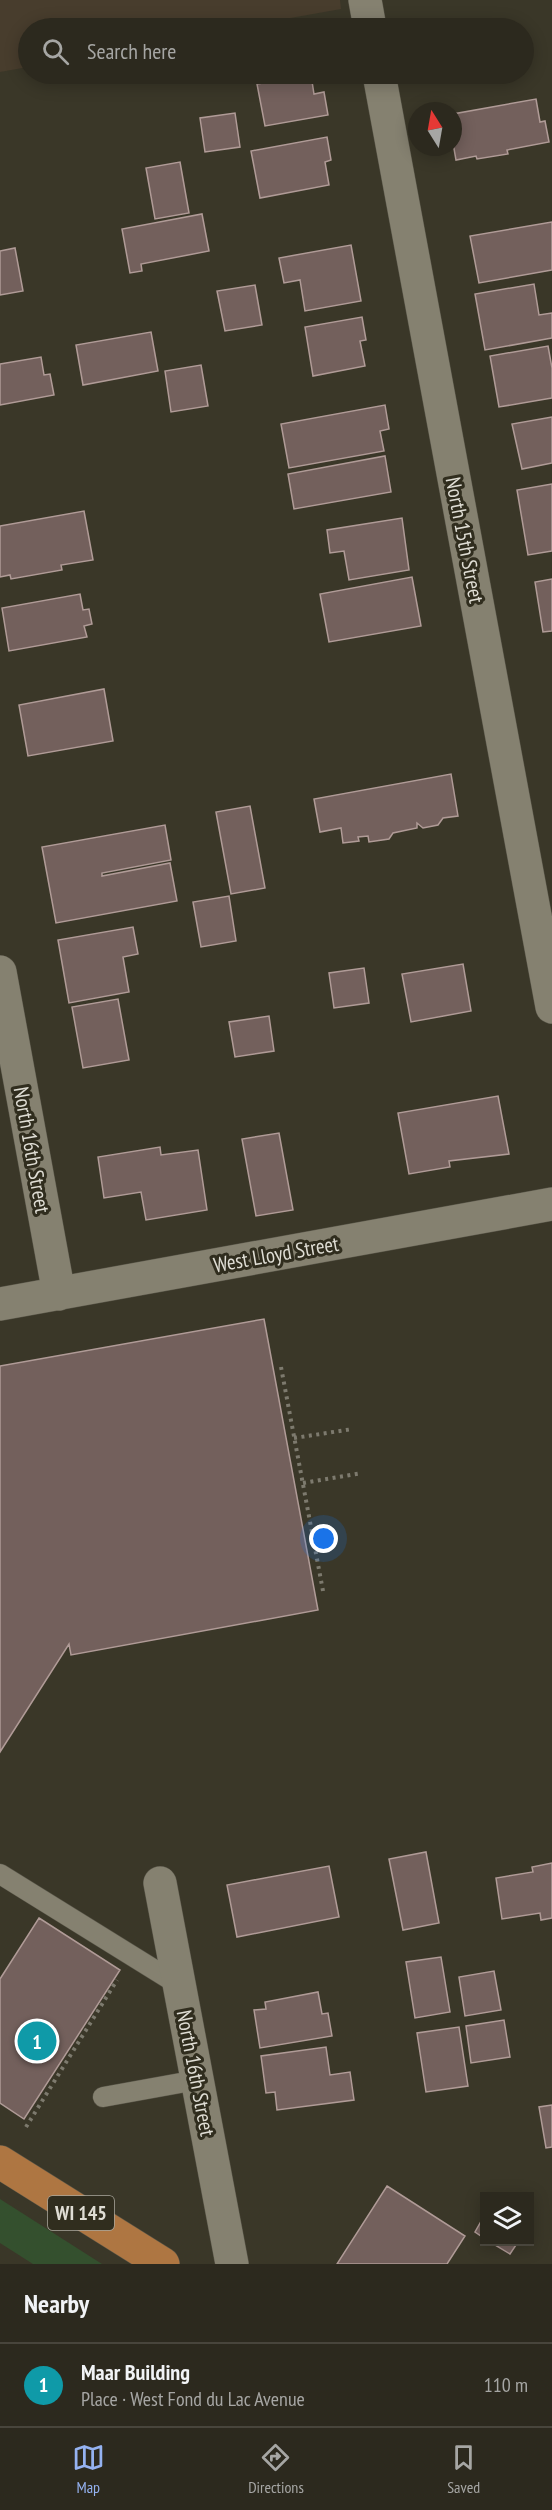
<!DOCTYPE html>
<meta charset="utf-8">
<style>
body{margin:0;font-family:"PT Sans Narrow",sans-serif;background:#343127;color:#f1f3f6}
.controls{position:absolute;right:18px;bottom:18px;display:grid;overflow:hidden;border-radius:0px;box-shadow:0 3px 15px #0003}
.controls button{width:54px;height:54px;display:grid;place-items:center;padding:0;border:0;border-bottom:2px solid #48453c;background:#2c291e;color:#f1f3f6;font:30px sans-serif}
.compass{position:absolute;left:408px;top:102px;width:54px;height:54px;border-radius:50%;background:#2c291e;box-shadow:0 3px 15px #0003;rotate:349deg}
.you{position:absolute;left:324px;top:1539px;width:21px;height:21px;margin:-15px;border:4px solid #fff;border-radius:50%;background:#1a73e8;box-shadow:0 0 0 9px #1a73e833}
.badge{display:grid;place-items:center;width:39px;height:39px;border-radius:50%;background:#95b2f1;color:#fff;font-size:20px;font-weight:700}
.pin{position:absolute;translate:-50% -50%;border:3px solid #fff;box-shadow:0 2px 6px #0006}
.list{margin:0;padding:0;list-style:none}
h2{display:flex;justify-content:space-between;align-items:center;height:78px;margin:0;padding:0 24px;font-size:26px}
h2 small{font-size:20px;font-weight:400;color:#a6a6a4}
.list li{display:grid;grid-template-columns:39px 1fr auto;gap:18px;align-items:center;box-sizing:border-box;height:84px;padding:0 24px;border-top:2px solid #48453c}
.list b{display:block;font-size:22px;white-space:nowrap}
.list p{margin:0;font-size:20px;white-space:nowrap;color:#a6a6a4}
.list em{font-size:20px;font-style:normal;color:#a6a6a4}
.icon{flex:none;width:33px;height:33px;fill:none;stroke:currentColor;stroke-width:2;stroke-linecap:round;stroke-linejoin:round}
.map{position:relative;flex:none;width:552px;height:2264px;overflow:hidden}
.search{position:absolute;background:#2c291e;box-shadow:0 3px 15px #0003;left:18px;right:18px;top:18px;height:66px;display:flex;align-items:center;gap:15px;box-sizing:border-box;padding:0 21px;border-radius:33px;color:#a6a6a4;font-size:22px}
.sheet{height:162px;background:#2c291e}
nav{display:flex;justify-content:space-around;align-items:center;box-sizing:border-box;height:84px;border-top:2px solid #48453c;background:#2c291e;font-size:16px;color:#a6a6a4}
nav a{display:grid;justify-items:center;gap:3px}
nav .on{color:#95b2f1}
.map>svg:first-child{display:block}
.commercial{fill:#483d2d}
.green{fill:#34502e}
.building{fill:#73605c;stroke:#b09b97;stroke-width:1.5}
.lines{fill:none;stroke-linecap:round;stroke-linejoin:round}
.lane-casing{stroke:#575447;stroke-width:21}
.street-casing{stroke:#575447;stroke-width:34}
.primary-casing{stroke:#575447;stroke-width:34}
.path{stroke:#7d7a6e;stroke-width:4;stroke-dasharray:3 4.5;stroke-linecap:butt}
.lane{stroke:#858170;stroke-width:20}
.street{stroke:#858170;stroke-width:33}
.primary{stroke:#ae7642;stroke-width:33}
.labels{text-anchor:middle;dominant-baseline:central;stroke-width:6;stroke-linejoin:round;paint-order:stroke}
.shield{fill:#302d1e;stroke:#aaa89d;stroke-width:1.5}
.shield-label{font-size:20px;font-weight:bold;fill:#dfddd4}
.street-label{font-size:21px;fill:#dfddd4;stroke:#302d1e}
</style>
<div class="map">
<svg width="552" height="2264" viewBox="0 0 552 2264">
<rect width="100%" height="100%" fill="#3a3728"/>
<path class="commercial" d="M0,0H340L341,9L235,28H28V67L0,72Z"/>
<path class="green" d="M0,2199L102,2264H33L0,2243Z"/>
<path class="building" d="M311,75L314,94L324,92L328,115L265,126L257,84Z
M536,99L540,122L545,121L549,142L507,150L508,154L477,159L476,156L456,160L453,143V114Z
M235,113L240,147L205,152L200,118Z
M327,137L331,160L325,162L329,185L260,198L251,151Z
M180,162L189,213L155,219L146,168Z
M202,214L209,251L141,264L142,271L130,273L122,229Z
M552,222V270L479,283L470,236Z
M351,245L361,301L305,311L300,280L284,283L279,258Z
M15,248L23,291L0,295V251Z
M534,284L539,315L552,313V338L485,350L475,294Z
M255,285L262,325L225,331L217,291Z
M362,317L366,340L360,341L365,366L313,376L305,327Z
M151,332L158,371L83,385L76,345Z
M548,346L552,368V398L499,407L490,356Z
M41,357L44,375L50,374L54,395L0,405V364Z
M201,365L208,406L171,412L165,371Z
M385,405L389,429L380,431L384,451L289,468L281,424Z
M552,417V463L522,469L512,424Z
M385,456L391,492L294,509L288,474Z
M552,484V551L528,555L517,490Z
M84,511L93,560L61,565L62,570L11,579L10,575L0,577V526Z
M402,518L409,570L349,580L344,551L330,553L327,530Z
M412,577L421,626L329,642L320,594Z
M552,579V631L543,632L535,582Z
M80,594L83,610L89,609L92,624L84,626L87,637L9,651L2,608Z
M104,689L113,741L28,756L19,705Z
M451,774L458,816L443,818L438,825L423,828L417,823V828L393,833L389,839L369,842L368,836L358,837L359,841L343,843L341,828L320,832L314,799Z
M250,806L265,888L231,894L216,812Z
M165,825L171,860L102,873V876L170,863L177,901L56,923L42,847Z
M229,896L236,941L201,947L193,902Z
M133,927L138,954L123,957L129,992L69,1003L58,940Z
M463,964L471,1011L411,1022L402,974Z
M364,968L369,1003L334,1008L329,973Z
M118,999L129,1060L83,1068L72,1007Z
M269,1016L274,1051L235,1057L229,1022Z
M498,1096L509,1154L449,1161L450,1167L409,1174L398,1113Z
M279,1133L293,1210L256,1216L242,1139Z
M160,1147L161,1155L198,1150L207,1210L146,1220L141,1192L104,1198L98,1157Z
M264,1319L318,1610L71,1655L69,1644L0,1752V1366Z
M426,1852L439,1923L403,1930L389,1859Z
M552,1863V1918L541,1920L540,1913L502,1919L496,1878L533,1872L532,1867Z
M329,1866L339,1917L237,1937L227,1885Z
M39,1918L120,1970L24,2119L0,2103V1979Z
M441,1957L450,2012L415,2018L406,1962Z
M494,1971L501,2010L465,2016L459,1977Z
M318,1992L322,2014L328,2013L332,2036L260,2048L254,2010L266,2009L265,2002Z
M504,2020L510,2057L471,2063L466,2026Z
M459,2027L468,2086L426,2092L417,2033Z
M326,2047L330,2075L350,2072L354,2100L277,2110L275,2092L266,2093L261,2056Z
M552,2105V2147L546,2148L539,2107Z
M387,2186L465,2236L447,2264H337Z
M484,2216V2238L475,2232Z
M490,2242H518L510,2254Z"/>
<g class="lines">
<defs>
<path id="lane" d="M0,1874L179,1985
M103,2097L197,2080"/>
<path id="street" d="M365,0L370,28
M379,74L552,1007
M0,972L59,1294
M0,1304L552,1204
M160,1883L232,2264"/>
<path id="primary" d="M0,2162L163,2264"/>
</defs>
<use href="#lane" class="lane-casing"/>
<use href="#street" class="street-casing"/>
<use href="#primary" class="primary-casing"/>
<path class="path" d="M281,1367L323,1591
M294,1438L353,1429
M303,1483L362,1473
M26,2127L117,1980"/>
<use href="#lane" class="lane"/>
<use href="#street" class="street"/>
<use href="#primary" class="primary"/>
</g>
<g class="labels">
<rect class="shield" x="48" y="2196" width="66" height="34" rx="4.5"/>
<g class="shield-label">
<text x="81" y="2213">WI 145</text>
</g>
<g class="street-label">
<text transform="translate(465 540) rotate(79)">North 15th Street</text>
<text transform="translate(32 1150) rotate(80)">North 16th Street</text>
<text transform="translate(276 1254) rotate(-10)">West Lloyd Street</text>
<text transform="translate(196 2073) rotate(79)">North 16th Street</text>
</g>
</g>
</svg>
<div class="controls">
<button><svg class="icon" aria-label="layers" viewBox="0 0 24 24"><path d="M12 4l9 5-9 5-9-5zM3 14l9 5 9-5"/></svg></button>
</div>
<svg class="compass" viewBox="-18 -18 36 36"><path d="M0-13l5 13h-10z" fill="#e53935"/><path d="M0 13l5-13h-10z" fill="#a6a6a4"/></svg>
<div class="you"></div>
<div class="pin badge" style="left:37px;top:2041px;background:#0f9aa8">1</div>
<div class="search"><svg class="icon" aria-label="search" viewBox="0 0 24 24"><circle cx="10" cy="10" r="6"/><path d="M15 15l6 6"/></svg>Search here</div>
</div>
<section class="sheet">
<h2>Nearby<small></small></h2>
<ul class="list">
<li><span class="badge" style="background:#0f9aa8">1</span><div><b>Maar Building</b><p>Place · West Fond du Lac Avenue</p></div><em>110 m</em></li>
</ul>
</section>
<nav>
<a class="on"><svg class="icon" aria-label="map" viewBox="0 0 24 24"><path d="M3 6l6-2 6 2 6-2v14l-6 2-6-2-6 2zM9 4v14M15 6v14"/></svg>Map</a>
<a><svg class="icon" aria-label="directions" viewBox="0 0 24 24"><path d="M12 3l9 9-9 9-9-9zM9 14v-3h6M13 9l2 2-2 2"/></svg>Directions</a>
<a><svg class="icon" aria-label="saved" viewBox="0 0 24 24"><path d="M7 4h10v16l-5-4-5 4z"/></svg>Saved</a>
</nav>
